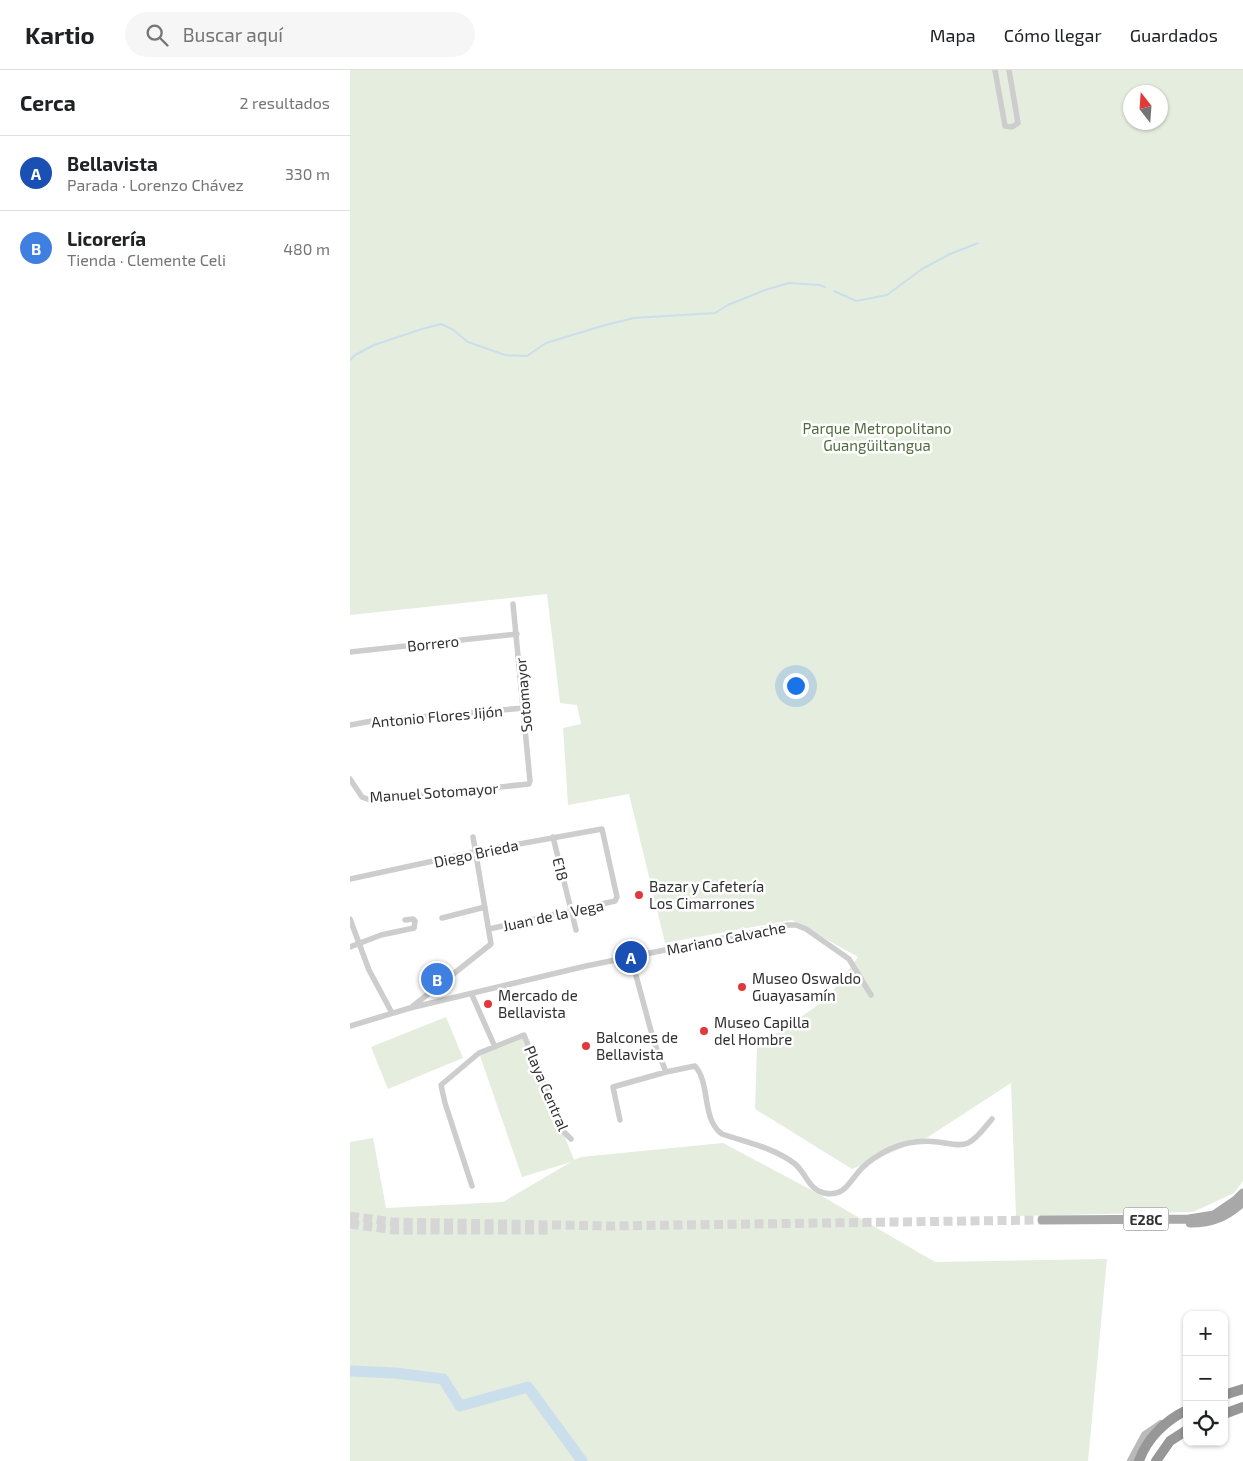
<!DOCTYPE html>
<html lang="es">
<meta charset="utf-8">
<style>
body{margin:0;font-family:"Exo 2",sans-serif;background:#f6f6f6;color:#202124}
.controls{position:absolute;right:15px;bottom:15px;display:grid;overflow:hidden;border-radius:10px;box-shadow:0 1px 4px #0004}
.controls button{width:45px;height:45px;display:grid;place-items:center;padding:0;border:0;border-bottom:1px solid #e0e0e0;background:#fff;color:#202124;font:25px sans-serif}
.compass{position:absolute;left:773px;top:15px;width:45px;height:45px;border-radius:50%;background:#fff;box-shadow:0 1px 4px #0004;rotate:343deg}
.you{position:absolute;left:445px;top:615px;width:18px;height:18px;margin:-12px;border:4px solid #fff;border-radius:50%;background:#1a73e8;box-shadow:0 0 0 8px #1a73e833}
.badge{display:grid;place-items:center;width:32px;height:32px;border-radius:50%;background:#e2373c;color:#fff;font-size:16px;font-weight:700}
.pin{position:absolute;translate:-50% -50%;border:2px solid #fff;box-shadow:0 1px 5px #0006}
.list{margin:0;padding:0;list-style:none}
h2{display:flex;justify-content:space-between;align-items:center;height:65px;margin:0;padding:0 20px;font-size:21px}
h2 small{font-size:16px;font-weight:400;color:#757577}
.list li{display:grid;grid-template-columns:32px 1fr auto;gap:15px;align-items:center;box-sizing:border-box;height:75px;padding:0 20px;border-top:1px solid #e0e0e0}
.list b{display:block;font-size:19px;white-space:nowrap}
.list p{margin:0;font-size:16px;white-space:nowrap;color:#757577}
.list em{font-size:16px;font-style:normal;color:#757577}
.icon{flex:none;width:28px;height:28px;fill:none;stroke:currentColor;stroke-width:2;stroke-linecap:round;stroke-linejoin:round}
.map{position:relative;flex:none;width:893px;height:1391px;overflow:hidden}
header{display:flex;align-items:center;gap:30px;box-sizing:border-box;height:70px;padding:0 25px;background:#fff;border-bottom:1px solid #e0e0e0}
header strong{font-size:24px}
nav{display:flex;gap:28px;margin-inline-start:auto;font-size:18px}
.search{width:350px;height:45px;background:#f6f6f6;display:flex;align-items:center;gap:12px;box-sizing:border-box;padding:0 18px;border-radius:28px;color:#757577;font-size:19px}
main{display:flex}
aside{flex:1;background:#fff}
.map>svg:first-child{display:block}
.green{fill:#e5edde;fill-rule:evenodd}
.lines{fill:none;stroke-linecap:round;stroke-linejoin:round}
.stream{stroke:#cbdeec;stroke-width:2}
.river{stroke:#cbdeec;stroke-width:11}
.primary-tunnel{stroke:#d6d6d6;stroke-width:9;stroke-dasharray:9 4.5;stroke-linecap:butt}
.street{stroke:#cdcdcd;stroke-width:5.5}
.secondary{stroke:#bababa;stroke-width:8}
.primary{stroke:#a8a8a8;stroke-width:9}
.highway{stroke:#979797;stroke-width:10}
.poi-dot{fill:#e2373c;stroke:#fff;stroke-width:2}
.labels{text-anchor:middle;dominant-baseline:central;stroke-width:5;stroke-linejoin:round;paint-order:stroke}
.shield{fill:#fff;stroke:#6e6e6e;stroke-width:1}
.shield-label{font-size:14px;font-weight:bold;fill:#303030}
.park-label{font-size:15px;fill:#516b3e;stroke:#fff}
.street-label{font-size:15px;fill:#303030;stroke:#fff}
.poi-label{font-size:15px;fill:#303030;stroke:#fff;text-anchor:start}
</style>
<header>
<strong>Kartio</strong>
<div class="search"><svg class="icon" aria-label="search" viewBox="0 0 24 24"><circle cx="10" cy="10" r="6"/><path d="M15 15l6 6"/></svg>Buscar aquí</div>
<nav><a>Mapa</a><a>Cómo llegar</a><a>Guardados</a></nav>
</header>
<main>
<aside>
<h2>Cerca<small>2 resultados</small></h2>
<ul class="list">
<li><span class="badge" style="background:#1a4fb4">A</span><div><b>Bellavista</b><p>Parada · Lorenzo Chávez</p></div><em>330 m</em></li>
<li><span class="badge" style="background:#3f7fe0">B</span><div><b>Licorería</b><p>Tienda · Clemente Celi</p></div><em>480 m</em></li>
</ul>
</aside>
<div class="map">
<svg width="893" height="1391" viewBox="0 0 893 1391">
<rect width="100%" height="100%" fill="#fff"/>
<path class="green" d="M0,0H893V1111L884,1123L843,1142L666,1146L661,1013L578,1067L502,1099L405,1039L407,977L477,929L508,887L442,850L315,873L279,724L218,735L213,658L231,654L227,635L210,633L197,524L0,545ZM780,22H810V52H780Z
M96,947L113,988L38,1019L21,977Z
M175,966L224,1090L231,1087L373,1073L465,1122L585,1192L757,1189L738,1391H0V1072L23,1068L36,1138L153,1132L221,1092L172,1107L129,983Z"/>
<g class="lines">
<path class="stream" d="M484,221L506,231L537,225L572,199L600,184L628,173
M0,290L5,285L24,275L72,259L91,254L102,259L118,272L155,285L177,286L196,273L252,256L284,248L365,243L378,235L415,220L439,213L469,215L475,217"/>
<path class="river" d="M0,1301L45,1303L93,1309L110,1336L178,1317L232,1391"/>
<path class="primary-tunnel" d="M0,1146L42,1152L260,1156L692,1150
M0,1154L44,1160H199"/>
<path class="street" d="M645,0L655,56L662,57L668,53L659,0
M0,582L167,564
M0,655L22,651L174,638
M0,709L12,727L20,730L179,714L180,711L163,534
M203,767L226,860
M0,809L125,782L252,759L267,827L265,831L139,859
M92,848L135,837
M0,849L19,900L42,943
M0,877L31,865L64,858L65,851L63,849L55,850
M281,887L304,972L316,1002
M122,925L145,977
M63,936L141,874L123,767
M0,956L60,938L236,896L438,855H446L456,859L499,889L521,925
M270,1050L263,1017L316,1002L345,996C361,1014 351,1049 372,1064C396,1072 425,1078 445,1094C456,1103 459,1120 474,1123C495,1128 500,1110 512,1098C520,1090 530,1084 540,1079C556,1072 571,1070 588,1072C598,1073 609,1077 618,1073C628,1068 635,1057 642,1049
M122,1116L95,1033L91,1015L129,983L174,965L213,1061L221,1069"/>
<path class="secondary" d="M781,1391L795,1365L811,1354"/>
<path class="primary" d="M692,1150L839,1149L864,1145L886,1130L893,1123
M840,1153C863,1153 876,1147 893,1132"/>
<path class="highway" d="M874,1325L893,1319
M874,1344L893,1337
M789,1391C797,1368 816,1350 837,1340
M806,1391L820,1371L837,1360"/>
</g>
<g class="poi-dot">
<circle cx="289" cy="825" r="5"/>
<circle cx="392" cy="917" r="5"/>
<circle cx="138" cy="934" r="5"/>
<circle cx="354" cy="961" r="5"/>
<circle cx="236" cy="976" r="5"/>
</g>
<g class="labels">
<rect class="shield" x="773.5" y="1137.5" width="45" height="23" rx="4"/>
<g class="shield-label">
<text x="796" y="1149">E28C</text>
</g>
<g class="park-label">
<text x="527" y="358">Parque Metropolitano<tspan x="527" dy="17">Guangüiltangua</tspan></text>
</g>
<g class="street-label">
<text transform="translate(83 573) rotate(-6)">Borrero</text>
<text transform="translate(173 625) rotate(-95)">Sotomayor</text>
<text transform="translate(87 646) rotate(-5)">Antonio Flores Jijón</text>
<text transform="translate(84 722) rotate(-4)">Manuel Sotomayor</text>
<text transform="translate(126 783) rotate(-12)">Diego Brieda</text>
<text transform="translate(211 799) rotate(76)">E18</text>
<text transform="translate(203 845) rotate(-12)">Juan de la Vega</text>
<text transform="translate(376 868) rotate(-11)">Mariano Calvache</text>
<text transform="translate(197 1018) rotate(67)">Playa Central</text>
</g>
<g class="poi-label">
<text x="299" y="816">Bazar y Cafetería<tspan x="299" dy="17">Los Cimarrones</tspan></text>
<text x="402" y="908">Museo Oswaldo<tspan x="402" dy="17">Guayasamín</tspan></text>
<text x="148" y="925">Mercado de<tspan x="148" dy="17">Bellavista</tspan></text>
<text x="364" y="952">Museo Capilla<tspan x="364" dy="17">del Hombre</tspan></text>
<text x="246" y="967">Balcones de<tspan x="246" dy="17">Bellavista</tspan></text>
</g>
</g>
</svg>
<div class="controls">
<button>+</button>
<button>−</button>
<button><svg class="icon" aria-label="locate" viewBox="0 0 24 24"><circle cx="12" cy="12" r="6"/><path d="M12 2v4M12 18v4M2 12h4M18 12h4"/></svg></button>
</div>
<svg class="compass" viewBox="-18 -18 36 36"><path d="M0-13l5 13h-10z" fill="#e53935"/><path d="M0 13l5-13h-10z" fill="#757577"/></svg>
<div class="you"></div>
<div class="pin badge" style="left:281px;top:887px;background:#1a4fb4">A</div>
<div class="pin badge" style="left:87px;top:909px;background:#3f7fe0">B</div>
</div>
</main>
